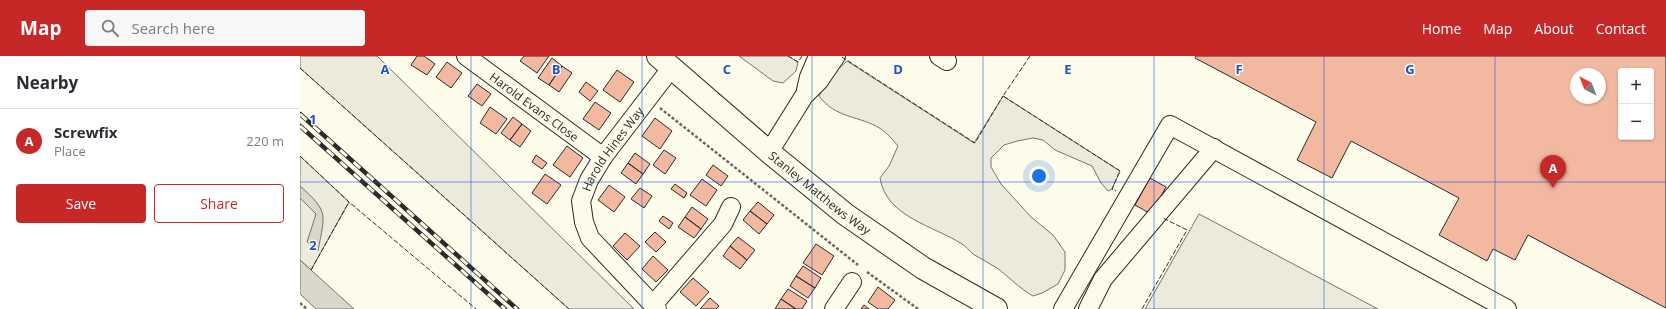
<!DOCTYPE html>
<meta charset="utf-8">
<style>
body{margin:0;font-family:"Open Sans",sans-serif;background:#f7f7f7;color:#2b2b33}
.controls{position:absolute;right:12px;top:12px;display:grid;overflow:hidden;border-radius:4px;box-shadow:0 1px 3px #0004}
.controls button{width:36px;height:36px;display:grid;place-items:center;padding:0;border:0;border-bottom:1px solid #e1e1e2;background:#fff;color:#2b2b33;font:20px sans-serif}
.compass{position:absolute;left:1270px;top:12px;width:36px;height:36px;border-radius:50%;background:#fff;box-shadow:0 1px 3px #0004;rotate:318deg}
.you{position:absolute;left:739px;top:120px;width:14px;height:14px;margin:-10px;border:3px solid #fff;border-radius:50%;background:#1a73e8;box-shadow:0 0 0 6px #1a73e833}
.badge{display:grid;place-items:center;width:26px;height:26px;border-radius:50%;background:#c62828;color:#fff;font-size:13px;font-weight:700}
.pin{position:absolute;translate:-50% -33px;filter:drop-shadow(0 1px 2px #0008)}
.pin::after{content:'';position:absolute;top:21px;width:14px;height:12px;background:inherit;clip-path:polygon(0 0,100% 0,50% 100%)}
.list{margin:0;padding:0;list-style:none}
h2{display:flex;justify-content:space-between;align-items:center;height:52px;margin:0;padding:0 16px;font-size:17px}
h2 small{font-size:13px;font-weight:400;color:#7c7c81}
.list li{display:grid;grid-template-columns:26px 1fr auto;gap:12px;align-items:center;box-sizing:border-box;height:64px;padding:0 16px;border-top:1px solid #e1e1e2}
.list b{display:block;font-size:15px;white-space:nowrap}
.list p{margin:0;font-size:13px;white-space:nowrap;color:#7c7c81}
.list em{font-size:13px;font-style:normal;color:#7c7c81}
.actions{display:flex;gap:8px;padding:12px 16px}
.actions a{flex:1;padding:9px 0;border:1px solid #c62828;border-radius:4px;text-align:center;font-size:14px;color:#c62828}
.actions .main{background:#c62828;color:#fff}
.icon{flex:none;width:22px;height:22px;fill:none;stroke:currentColor;stroke-width:2;stroke-linecap:round;stroke-linejoin:round}
.map{position:relative;flex:none;width:1366px;height:253px;overflow:hidden}
header{display:flex;align-items:center;gap:24px;box-sizing:border-box;height:56px;padding:0 20px;background:#c62828;color:#fff}
header strong{font-size:19px}
nav{display:flex;gap:22px;margin-inline-start:auto;font-size:14px}
.search{width:280px;height:36px;background:#f7f7f7;display:flex;align-items:center;gap:10px;box-sizing:border-box;padding:0 14px;border-radius:4px;color:#7c7c81;font-size:15px}
main{display:flex}
aside{flex:1;background:#fff}
.map>svg:first-child{display:block}
.green{fill:#ecebdb;stroke:#74746e}
.parking{fill:#eceadb;stroke:#74746e}
.water{fill:#d8d7c9;stroke:#74746e}
.building{fill:#f2b8a0;stroke:#2b2b2b;fill-rule:evenodd}
.lines{fill:none;stroke-linecap:round;stroke-linejoin:round}
.minor-casing{stroke:#2b2b2b;stroke-width:20}
.major-casing{stroke:#2b2b2b;stroke-width:24}
.path{stroke:#6a6964;stroke-width:2.5;stroke-dasharray:3 2;stroke-linecap:butt}
.minor{stroke:#fdfbea;stroke-width:18}
.major{stroke:#fdfbea;stroke-width:22}
.rail-casing{stroke:#2b2b2b;stroke-width:4.5}
.rail{stroke:#fdfbea;stroke-width:3;stroke-dasharray:9;stroke-linecap:butt}
.fence{stroke:#2b2b2b;stroke-width:1;stroke-dasharray:5 2;stroke-linecap:butt}
.grid{fill:none;stroke:#1d4ed8;stroke-width:1;stroke-opacity:0.55}
.labels{text-anchor:middle;dominant-baseline:central;stroke-width:3;stroke-linejoin:round;paint-order:stroke}
.street-label{font-size:12px;fill:#2b2b2b;stroke:#fdfbea}
.grid-label{font-size:13px;text-anchor:middle;font-weight:bold;fill:#1d4ed8;stroke:#fdfbea;stroke-width:3;stroke-linejoin:round;paint-order:stroke}
</style>
<header>
<strong>Map</strong>
<div class="search"><svg class="icon" aria-label="search" viewBox="0 0 24 24"><circle cx="10" cy="10" r="6"/><path d="M15 15l6 6"/></svg>Search here</div>
<nav><a>Home</a><a>Map</a><a>About</a><a>Contact</a></nav>
</header>
<main>
<aside>
<h2>Nearby<small></small></h2>
<ul class="list">
<li><span class="badge">A</span><div><b>Screwfix</b><p>Place</p></div><em>220 m</em></li>
</ul>
<div class="actions"><a class="main">Save</a><a>Share</a></div>
</aside>
<div class="map">
<svg width="1366" height="253" viewBox="0 0 1366 253">
<rect width="100%" height="100%" fill="#fdfbea"/>
<path class="green" d="M0,0H77L334,253H269L0,12Z
M439,0H488L498,6L496,15L483,27L473,25Z
M547,5L674,87L703,40L820,115L812,133L808,135L801,127L792,110L755,94L743,84L733,82L717,85L704,89L691,102V111L701,128L731,161L753,179L765,196V214L758,228L742,237L733,240C719,232 709,221 697,212C689,207 681,203 673,198C669,195 666,190 662,188C634,170 586,161 580,122L589,110L598,90C593,84 588,78 581,73C559,59 536,63 519,40L526,24Z
M0,100L49,146L11,214L0,204Z"/>
<path class="parking" d="M899,158L1078,253H845Z"/>
<path class="water" d="M0,130C29,156 25,157 18,195L7,186L16,158L0,142Z
M0,204L54,253H16L0,238Z"/>
<path class="building" d="M117,0H124L135,8L127,19L111,9Z
M224,0H249L237,17L220,5Z
M896,0H1366V252L1228,179L1215,204L1193,193L1187,205L1139,179L1159,142L1051,85L1032,122L997,104L1016,66L895,2ZM1321,15H1351V81H1321ZM1276,18H1300V42H1276Z
M252,2L262,10L249,29L238,22Z
M147,6L162,17L151,32L136,21Z
M262,10L272,17L259,36L249,29Z
M317,14L334,26L320,46L303,34Z
M286,26L298,35L290,45L279,36Z
M177,28L191,38L182,50L168,40Z
M295,46L311,57L299,74L283,63Z
M190,51L207,63L196,78L180,67Z
M213,61L222,68L210,84L201,77Z
M355,62L372,75L360,93L342,80Z
M222,68L231,75L220,91L210,84Z
M267,90L283,102L270,121L253,109Z
M364,94L376,102L365,118L353,109Z
M335,97L350,108L343,118L328,107Z
M236,99L247,107L242,113L232,106Z
M328,107L343,118L336,128L321,117Z
M413,109L428,120L421,130L406,119Z
M245,118L261,129L247,148L232,137Z
M850,122L866,131L851,158L835,149Z
M402,123L417,134L406,150L390,139Z
M375,128L387,137L384,142L371,133Z
M309,129L325,141L314,156L298,144Z
M340,132L352,140L344,152L331,143Z
M458,146L474,159L467,168L450,155Z
M392,151L408,163L401,173L385,161Z
M450,155L467,168L459,178L443,164Z
M363,160L373,167L369,173L359,165Z
M385,161L401,173L394,182L378,171Z
M355,176L366,186L356,196L345,186Z
M325,177L340,190L327,204L313,190Z
M438,181L455,194L447,204L430,190Z
M516,188L534,200L522,219L503,207Z
M430,190L447,204L440,213L423,200Z
M353,200L368,214L356,226L342,213Z
M503,210L521,222L515,232L496,220Z
M496,220L515,232L508,242L490,230Z
M393,222L409,236L396,250L380,236Z
M578,231L595,244L588,253H578L568,246Z
M488,233L507,245L502,253H496L481,243Z
M410,242L419,250L416,253H400Z
M481,243L496,253H475Z
M564,249L569,253H561Z"/>
<g class="lines">
<defs>
<g id="minor">
<path id="s1" d="M166,0L303,101"/>
<path d="M639,0L647,5"/>
<path d="M506,34L509,21L518,0"/>
<path d="M469,96L504,40L519,25L536,0"/>
<path d="M353,249L423,168L431,151"/>
<path id="s2" d="M357,253L290,182L284,166L281,145L289,124L303,101L372,11"/>
<path d="M534,253L552,226"/>
<path d="M763,253L870,69L1207,253"/>
<path d="M788,253L803,223L914,92"/>
</g>
<g id="major">
<path id="s3" d="M358,0L469,96L545,158L623,212L696,253"/>
</g>
</defs>
<use href="#minor" class="minor-casing"/>
<use href="#major" class="major-casing"/>
<path class="path" d="M360,52L558,209
M567,216L618,253
M0,247L7,253"/>
<use href="#minor" class="minor"/>
<use href="#major" class="major"/>
<defs>
<path id="rail" d="M0,58L217,253
M0,70L205,253"/>
</defs>
<use href="#rail" class="rail-casing"/>
<use href="#rail" class="rail"/>
<path class="fence" d="M488,0L498,6L502,0
M730,0L703,40L820,115L812,133L816,135
M542,1L675,87L703,40
M0,12L269,253
M0,100L49,146L176,253
M11,214L49,146
M842,253L887,174L863,162"/>
</g>
<path class="grid" d="M171,0V253M342,0V253M512,0V253M683,0V253M854,0V253M1024,0V253M1195,0V253M0,126H1366"/>
<g class="labels">
<g class="street-label">
<text stroke="none"><textPath href="#s1" startOffset="85">Harold Evans Close</textPath></text>
<text stroke="none"><textPath href="#s2" startOffset="197">Harold Hines Way</textPath></text>
<text stroke="none"><textPath href="#s3" startOffset="212">Stanley Matthews Way</textPath></text>
</g>
</g>
<g class="grid-label">
<text x="85" y="18">A</text>
<text x="256" y="18">B</text>
<text x="427" y="18">C</text>
<text x="598" y="18">D</text>
<text x="768" y="18">E</text>
<text x="939" y="18">F</text>
<text x="1110" y="18">G</text>
<text x="13" y="68">1</text>
<text x="13" y="194">2</text>
</g>
</svg>
<div class="controls">
<button>+</button>
<button>−</button>
</div>
<svg class="compass" viewBox="-18 -18 36 36"><path d="M0-13l5 13h-10z" fill="#e53935"/><path d="M0 13l5-13h-10z" fill="#7c7c81"/></svg>
<div class="you"></div>
<div class="pin badge" style="left:1253px;top:132px">A</div>
</div>
</main>
